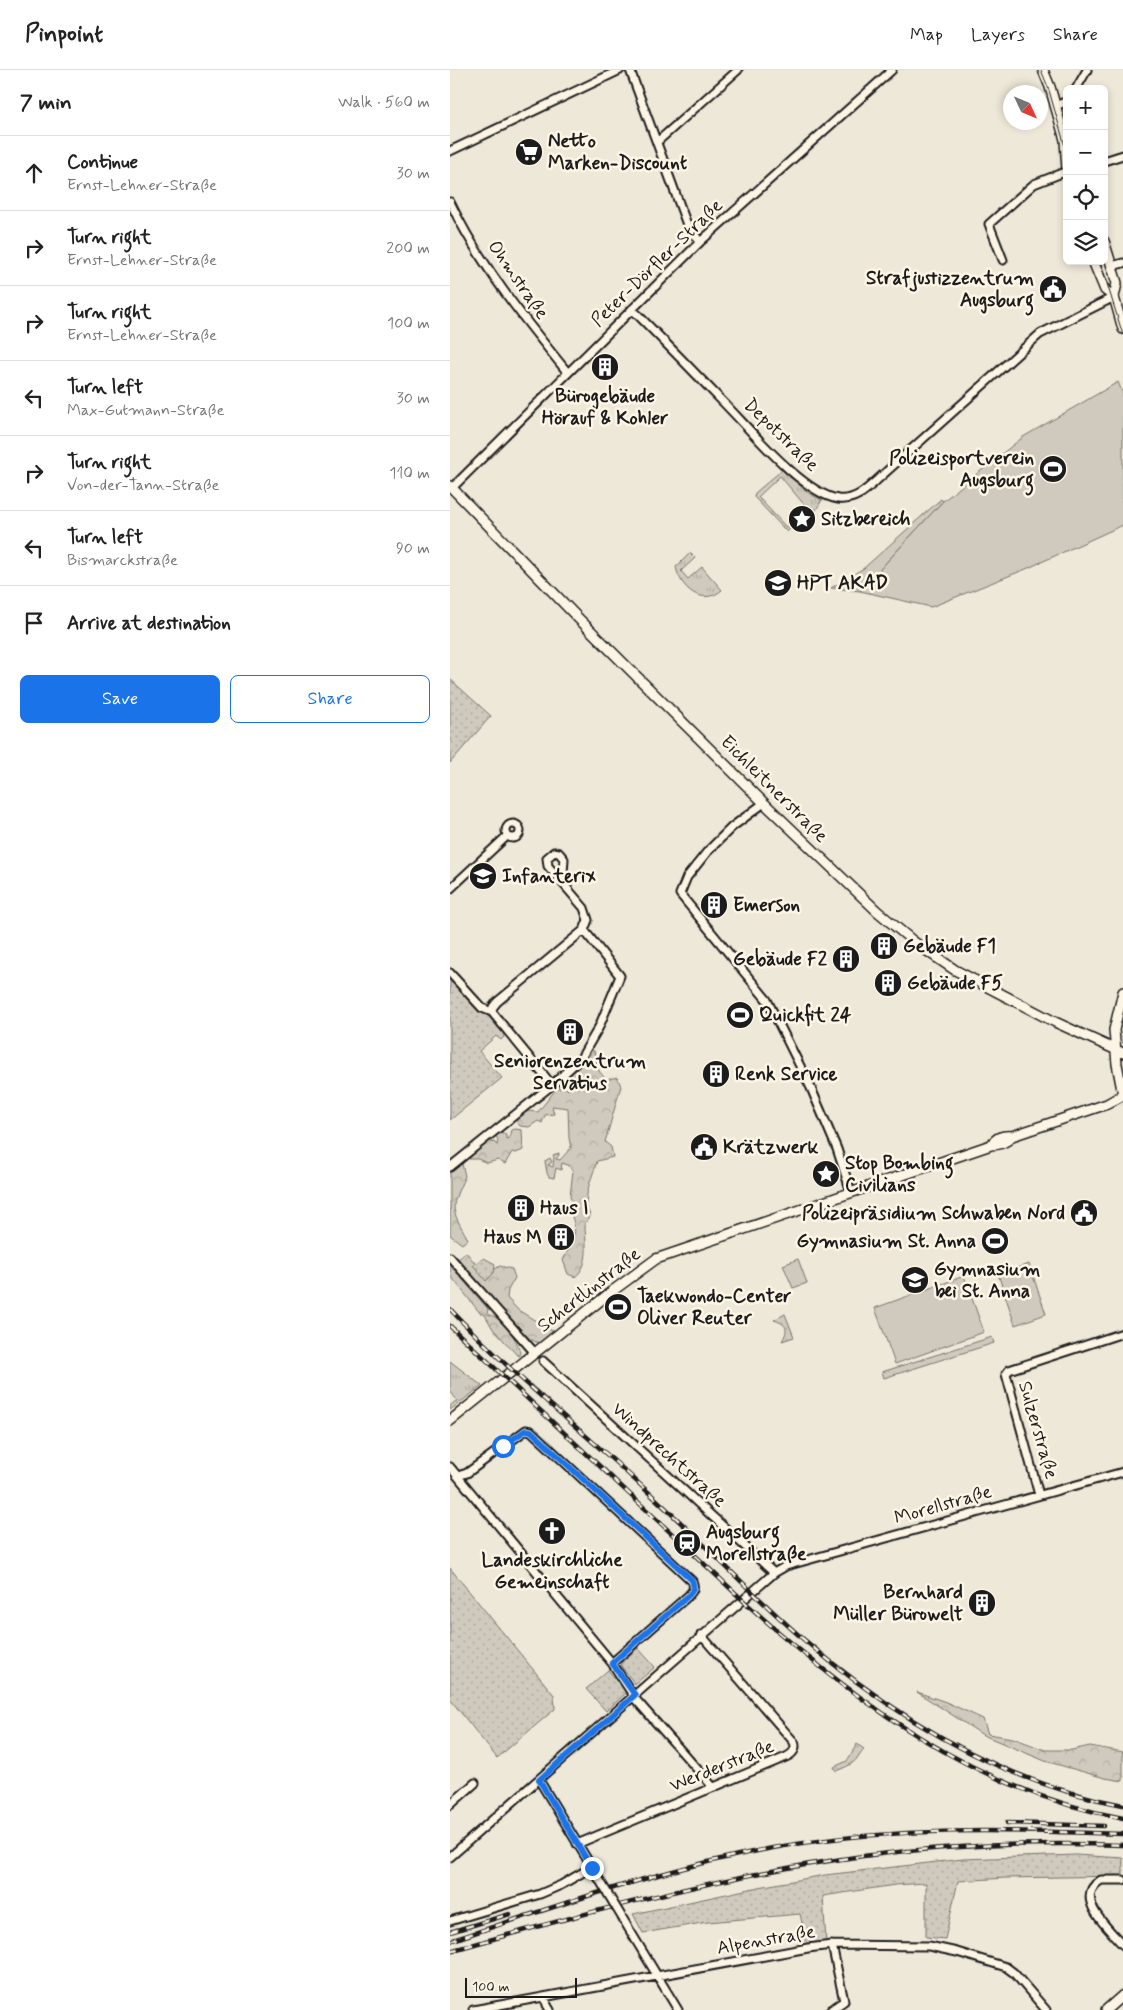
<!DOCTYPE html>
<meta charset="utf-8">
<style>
body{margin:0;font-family:Mynerve,sans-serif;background:#f6f6f6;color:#222}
.controls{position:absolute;right:15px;top:15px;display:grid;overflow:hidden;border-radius:8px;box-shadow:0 2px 8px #0003}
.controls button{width:45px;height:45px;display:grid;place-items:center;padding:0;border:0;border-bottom:1px solid #e0e0e0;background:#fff;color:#222;font:25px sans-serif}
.compass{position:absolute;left:553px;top:15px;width:45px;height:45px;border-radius:50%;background:#fff;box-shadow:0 2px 8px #0003;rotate:134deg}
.scale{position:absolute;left:15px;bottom:12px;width:112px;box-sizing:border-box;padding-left:5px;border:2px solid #1c1c1c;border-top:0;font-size:14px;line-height:18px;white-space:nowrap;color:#1c1c1c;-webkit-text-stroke:4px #fcf5e5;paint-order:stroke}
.stop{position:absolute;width:15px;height:15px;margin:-11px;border:4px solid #1a73e8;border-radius:50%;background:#fff}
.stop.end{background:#1a73e8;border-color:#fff;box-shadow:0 1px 5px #0008}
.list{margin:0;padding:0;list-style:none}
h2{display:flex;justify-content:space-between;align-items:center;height:65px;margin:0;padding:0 20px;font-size:21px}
h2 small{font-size:16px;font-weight:400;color:#767676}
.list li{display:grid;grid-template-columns:32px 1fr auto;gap:15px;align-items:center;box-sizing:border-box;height:75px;padding:0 20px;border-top:1px solid #e0e0e0}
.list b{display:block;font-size:19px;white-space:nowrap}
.list p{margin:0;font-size:16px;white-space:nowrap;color:#767676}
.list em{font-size:16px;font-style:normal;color:#767676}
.actions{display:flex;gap:10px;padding:15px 20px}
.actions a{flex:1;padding:11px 0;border:1px solid #1a73e8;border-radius:8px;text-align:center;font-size:18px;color:#1a73e8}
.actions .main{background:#1a73e8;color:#fff}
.icon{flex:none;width:28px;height:28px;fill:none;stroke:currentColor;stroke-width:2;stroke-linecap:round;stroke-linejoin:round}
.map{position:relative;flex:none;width:673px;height:1940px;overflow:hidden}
header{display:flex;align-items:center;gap:30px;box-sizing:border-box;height:70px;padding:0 25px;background:#fff;border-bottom:1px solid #e0e0e0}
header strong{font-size:24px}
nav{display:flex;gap:28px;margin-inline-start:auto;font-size:18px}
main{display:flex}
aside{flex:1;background:#fff}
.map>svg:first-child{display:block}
.grass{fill:url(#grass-tufts);stroke:#76736c}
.forest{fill:url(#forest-crowns);stroke:#76736c}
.park{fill:url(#park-dots);stroke:#76736c}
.pitch{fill:#cfcabd;stroke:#76736c}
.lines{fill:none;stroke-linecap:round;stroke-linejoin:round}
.minor-casing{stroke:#1c1c1c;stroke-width:11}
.tertiary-casing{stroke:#1c1c1c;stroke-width:12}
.secondary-casing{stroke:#1c1c1c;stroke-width:12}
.minor{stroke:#fcf5e5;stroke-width:7}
.tertiary{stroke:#fcf5e5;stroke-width:9}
.secondary{stroke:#fcf5e5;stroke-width:9}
.tram{stroke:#1c1c1c;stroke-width:1}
.rail-casing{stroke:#1c1c1c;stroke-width:4.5}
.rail{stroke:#fcf5e5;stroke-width:2.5;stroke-dasharray:8;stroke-linecap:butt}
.minor-bridge-casing{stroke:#1c1c1c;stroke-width:11;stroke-linecap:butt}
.minor-bridge{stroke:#fcf5e5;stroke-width:7}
.route{stroke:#1a73e8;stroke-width:6}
.labels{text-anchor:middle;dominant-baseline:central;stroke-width:5;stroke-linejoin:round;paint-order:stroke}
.poi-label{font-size:19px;font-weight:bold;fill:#1c1c1c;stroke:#fcf5e5;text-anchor:start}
.street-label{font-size:19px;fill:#1c1c1c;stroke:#fcf5e5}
</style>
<header>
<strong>Pinpoint</strong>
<nav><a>Map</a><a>Layers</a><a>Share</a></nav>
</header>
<main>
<aside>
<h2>7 min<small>Walk · 560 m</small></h2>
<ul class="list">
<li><svg class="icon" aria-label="ahead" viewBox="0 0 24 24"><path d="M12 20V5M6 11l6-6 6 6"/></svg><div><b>Continue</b><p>Ernst-Lehner-Straße</p></div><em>30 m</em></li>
<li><svg class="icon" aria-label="right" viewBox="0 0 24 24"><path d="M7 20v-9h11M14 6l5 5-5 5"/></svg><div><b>Turn right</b><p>Ernst-Lehner-Straße</p></div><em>200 m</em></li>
<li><svg class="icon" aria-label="right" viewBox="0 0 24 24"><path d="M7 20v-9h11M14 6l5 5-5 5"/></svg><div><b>Turn right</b><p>Ernst-Lehner-Straße</p></div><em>100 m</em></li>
<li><svg class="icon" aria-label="left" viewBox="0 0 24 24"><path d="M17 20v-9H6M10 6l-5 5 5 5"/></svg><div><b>Turn left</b><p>Max-Gutmann-Straße</p></div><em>30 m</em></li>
<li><svg class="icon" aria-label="right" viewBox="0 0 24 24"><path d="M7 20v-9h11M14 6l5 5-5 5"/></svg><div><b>Turn right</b><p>Von-der-Tann-Straße</p></div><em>110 m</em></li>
<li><svg class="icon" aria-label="left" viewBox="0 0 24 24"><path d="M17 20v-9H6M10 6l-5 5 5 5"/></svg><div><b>Turn left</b><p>Bismarckstraße</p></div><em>90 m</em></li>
<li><svg class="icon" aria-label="arrive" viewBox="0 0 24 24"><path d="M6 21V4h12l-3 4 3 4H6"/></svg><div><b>Arrive at destination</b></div></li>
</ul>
<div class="actions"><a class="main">Save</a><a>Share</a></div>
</aside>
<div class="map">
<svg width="673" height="1940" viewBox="0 0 673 1940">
<defs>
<pattern id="grass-tufts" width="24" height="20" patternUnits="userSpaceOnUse" patternTransform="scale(1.25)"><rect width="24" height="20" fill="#cfcabd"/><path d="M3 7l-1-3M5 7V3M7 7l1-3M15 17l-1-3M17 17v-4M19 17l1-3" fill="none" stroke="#b1ada2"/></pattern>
<pattern id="forest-crowns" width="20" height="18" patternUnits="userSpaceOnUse" patternTransform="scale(1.25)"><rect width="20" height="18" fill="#cfcabd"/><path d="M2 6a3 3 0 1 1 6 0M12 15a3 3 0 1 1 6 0" fill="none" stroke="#b1ada2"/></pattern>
<pattern id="park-dots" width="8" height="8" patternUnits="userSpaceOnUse" patternTransform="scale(1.25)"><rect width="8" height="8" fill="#cfcabd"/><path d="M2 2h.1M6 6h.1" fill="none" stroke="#b1ada2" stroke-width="1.8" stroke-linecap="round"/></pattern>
</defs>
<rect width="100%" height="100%" fill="#eee8d9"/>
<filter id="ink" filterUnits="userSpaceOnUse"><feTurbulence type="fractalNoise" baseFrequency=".02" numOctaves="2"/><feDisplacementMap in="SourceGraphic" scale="10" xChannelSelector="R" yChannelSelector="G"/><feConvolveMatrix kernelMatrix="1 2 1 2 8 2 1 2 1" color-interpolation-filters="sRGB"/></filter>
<g filter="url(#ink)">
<path class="grass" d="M332,400L360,424L372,430L363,445L330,406L308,427L336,457L339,456L341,458L337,462L304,427L305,423Z
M491,429L493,431L410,521L381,518L414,498Z
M240,483L245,488L231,501L238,509L252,497L272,520C252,537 230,518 226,497Z
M0,1291L32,1316L0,1340V1336L7,1330L0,1321Z"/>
<path class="forest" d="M142,980L144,981L149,1001L156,1010L167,1007L171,1016L155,1072L161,1077L163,1087L147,1091C142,1109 130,1130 141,1146L135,1153C135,1173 141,1194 125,1207L118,1204L113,1190C121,1174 129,1165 122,1147L126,1139L120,1127L123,1100L118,1095L112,1093L111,1100L106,1098L104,1108L99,1107L97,1103L95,1091L100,1088L102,1092L98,1095L103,1097L104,1087L103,1085L109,1083V1085L106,1089L110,1090L121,1078L119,1068L118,1038L102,1036L104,1044L95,1045L92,1053L88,1051L79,1057L70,1056C65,1050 64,1047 67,1040L88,1042L107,1018L113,1017L119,1020L116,1008L133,991L136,984Z
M65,1059L72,1060L73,1080L66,1083L62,1082L55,1094L48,1090L37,1093L28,1089H19L36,1071L44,1072L47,1075L48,1069L45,1066L50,1062L56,1064V1069L59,1068L61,1060Z
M8,1094H12L15,1106C0,1138 0,1138 18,1169L12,1174L0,1165V1101L1,1098Z
M16,1182L35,1205L50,1196L62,1199L65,1208L58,1220L57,1228L68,1240L104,1262L92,1274C74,1268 73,1263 62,1251C58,1246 52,1243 48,1238C36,1224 26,1209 14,1196L5,1199L7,1203L38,1239L37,1244C51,1246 71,1272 70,1286L66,1284L43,1259L35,1245L30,1243L0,1205V1194L2,1195Z
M467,1622L496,1632L533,1649L538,1664L563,1668L595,1680H622L640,1676L673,1682V1711L655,1708L595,1691L533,1665Z"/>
<path class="park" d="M0,609L41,646L0,693Z
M0,903L53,963L54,967L51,970L46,966L29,981L52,1008L0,1050Z
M34,1188L45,1194L44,1203L36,1211L23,1195Z
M335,1244L344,1267L332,1271C339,1259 337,1254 324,1250Z
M0,1498L104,1625L105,1639L47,1688L0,1629Z
M188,1578L205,1597L185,1614L171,1596V1593Z
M158,1600L175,1620V1624L156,1641L136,1619Z
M407,1674L414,1679C405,1693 401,1695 386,1701L384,1697L397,1691Z
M626,1785L673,1788V1806L556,1808L508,1811L495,1869L476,1867V1813L445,1815L373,1826L376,1872L357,1875L350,1844L258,1852L193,1863L183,1844L309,1817L375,1805L513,1789Z"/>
<path class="pitch" d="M668,312L673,324V455L576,499L481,537L410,521L493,431L573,367Z
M348,1189L357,1213L343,1218L333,1195Z
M579,1194L596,1244L565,1255L548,1204Z
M514,1206L534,1262L445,1294L425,1238Z
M542,1267L544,1273L434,1308L432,1302Z"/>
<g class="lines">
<defs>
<path id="minor" d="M180,0L236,152L250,172
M626,19L637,0
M606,36L617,31
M207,72L288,0
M0,81L170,0
M654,91L673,85
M0,132C30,195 74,249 118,303
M553,190L539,154L584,114L617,101
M662,196L673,193
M182,239C213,270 243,301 273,332C299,358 352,423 388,429C405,431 416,420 427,410L590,264L664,227
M2,418L250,172L442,0
M314,733L282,757L257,782L237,807L230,824L317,930L361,1018L387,1079L401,1122
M56 761a7 7 0 1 1 14 0a7 7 0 1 1-14 0Z
M0,819L57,766
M0,903L32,938L42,942L102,1015
M42,942L43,937L47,932L134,860
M0,1097L102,1015L131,988L149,957L170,906L134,860L138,850L134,838L98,796L97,788L104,782L109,783L114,789L113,804L115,815
M0,1187L85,1283
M93,1291L324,1503
M0,1397L162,1593L187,1631L263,1717
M8,1406L17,1403L76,1360L81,1361L242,1511C245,1518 243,1521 238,1526L162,1593
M589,1425L556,1304L559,1300L673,1263
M89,1710L149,1809
M0,1735L25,1713
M127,1774L336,1687C343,1684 347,1679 344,1672L251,1565
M0,1787L324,1503L336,1496L673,1402
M673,1810H651C622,1828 659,1859 673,1875
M0,1851L90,1824L111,1815L142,1797
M179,1859L228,1940
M95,1927L97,1935L100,1940
M23,1940L358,1878L382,1875L479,1876L507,1882L556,1897L564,1903L596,1940
M381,1940L394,1931L382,1875"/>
<path id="tertiary" d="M541,1075C547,1067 552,1065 562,1066L657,1034L673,1025
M0,1351L161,1222L206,1189L541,1075C550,1075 556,1073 562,1066
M656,1940L673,1925"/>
<path id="secondary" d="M593,0L600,17L615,70L617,100
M654,171L667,213L664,227L673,259
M643,191L655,220L664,227
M0,416L129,549L314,733L427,841L464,872L505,900L605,952L673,983
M673,922L664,960L667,994L673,1025"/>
</defs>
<use href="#minor" class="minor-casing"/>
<use href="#tertiary" class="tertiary-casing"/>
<use href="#secondary" class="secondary-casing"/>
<use href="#minor" class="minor"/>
<use href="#tertiary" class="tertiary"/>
<use href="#secondary" class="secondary"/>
<path class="tram" d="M591,0L598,17L617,83
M650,191L673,265
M673,951V973"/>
<defs>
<path id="rail" d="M0,1239C61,1304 132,1360 197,1421C250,1469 298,1521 352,1568C444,1647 552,1713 673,1735
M0,1256L298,1535C405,1632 528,1722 673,1748
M557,1753L654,1756
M0,1862L60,1844
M0,1871C110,1835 219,1796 334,1776C447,1757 559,1760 673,1764
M0,1881C135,1843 273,1805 413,1786C499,1775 586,1772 673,1775"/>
</defs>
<use href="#rail" class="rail-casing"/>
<use href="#rail" class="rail"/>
<defs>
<path id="minor-bridge" d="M149,1809L179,1859"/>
</defs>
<use href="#minor-bridge" class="minor-bridge-casing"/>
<use href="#minor-bridge" class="minor-bridge"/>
</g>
</g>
<g class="lines" filter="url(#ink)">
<path class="route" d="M53,1376L76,1360L81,1361L242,1510C245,1518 243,1521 238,1526L162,1593L185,1625L89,1710L142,1798"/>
</g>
<defs>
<symbol id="supermarket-disc" viewBox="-11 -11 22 22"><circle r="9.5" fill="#1c1c1c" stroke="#fcf5e5"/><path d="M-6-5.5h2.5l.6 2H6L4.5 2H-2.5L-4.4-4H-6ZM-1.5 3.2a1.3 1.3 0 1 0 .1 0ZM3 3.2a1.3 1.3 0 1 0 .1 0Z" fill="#fff"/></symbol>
<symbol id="civic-disc" viewBox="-11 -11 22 22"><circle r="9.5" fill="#1c1c1c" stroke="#fcf5e5"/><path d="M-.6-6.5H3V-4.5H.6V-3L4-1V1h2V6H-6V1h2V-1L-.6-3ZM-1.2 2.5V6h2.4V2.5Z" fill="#fff"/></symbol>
<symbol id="building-disc" viewBox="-11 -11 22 22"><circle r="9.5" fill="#1c1c1c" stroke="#fcf5e5"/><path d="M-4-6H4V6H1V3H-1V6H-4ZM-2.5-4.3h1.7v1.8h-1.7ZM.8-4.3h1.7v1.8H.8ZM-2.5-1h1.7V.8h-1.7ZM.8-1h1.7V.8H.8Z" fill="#fff"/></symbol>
<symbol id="stadium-disc" viewBox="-11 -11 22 22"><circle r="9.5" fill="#1c1c1c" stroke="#fcf5e5"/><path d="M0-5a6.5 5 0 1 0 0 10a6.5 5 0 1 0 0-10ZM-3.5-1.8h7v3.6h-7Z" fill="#fff"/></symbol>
<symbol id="sight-disc" viewBox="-11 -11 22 22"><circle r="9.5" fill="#1c1c1c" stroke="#fcf5e5"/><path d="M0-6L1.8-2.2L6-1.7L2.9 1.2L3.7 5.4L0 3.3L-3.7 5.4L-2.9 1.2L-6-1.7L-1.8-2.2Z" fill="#fff"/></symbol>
<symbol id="school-disc" viewBox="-11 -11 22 22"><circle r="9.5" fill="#1c1c1c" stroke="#fcf5e5"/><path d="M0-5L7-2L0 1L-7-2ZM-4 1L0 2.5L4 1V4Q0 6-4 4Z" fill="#fff"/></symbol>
<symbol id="church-disc" viewBox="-11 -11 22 22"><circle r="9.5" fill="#1c1c1c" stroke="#fcf5e5"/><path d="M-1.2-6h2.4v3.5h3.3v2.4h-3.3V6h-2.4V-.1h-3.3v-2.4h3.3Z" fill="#fff"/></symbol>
<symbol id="station-disc" viewBox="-11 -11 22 22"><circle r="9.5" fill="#1c1c1c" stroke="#fcf5e5"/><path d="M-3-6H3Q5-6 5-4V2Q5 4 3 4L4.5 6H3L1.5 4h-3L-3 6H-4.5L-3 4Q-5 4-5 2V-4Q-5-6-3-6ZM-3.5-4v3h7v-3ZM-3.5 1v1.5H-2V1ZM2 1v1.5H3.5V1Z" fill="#fff"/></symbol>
</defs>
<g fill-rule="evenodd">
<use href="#supermarket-disc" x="63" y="66" width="32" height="32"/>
<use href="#civic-disc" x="587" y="203" width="32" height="32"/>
<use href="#building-disc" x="139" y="281" width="32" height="32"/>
<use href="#stadium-disc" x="587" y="383" width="32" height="32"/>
<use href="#sight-disc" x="336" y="433" width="32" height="32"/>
<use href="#school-disc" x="312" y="497" width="32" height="32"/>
<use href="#school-disc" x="17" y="790" width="32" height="32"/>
<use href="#building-disc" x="248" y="819" width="32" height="32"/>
<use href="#building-disc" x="418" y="860" width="32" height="32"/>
<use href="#building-disc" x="380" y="873" width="32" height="32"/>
<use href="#building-disc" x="422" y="897" width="32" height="32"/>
<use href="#stadium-disc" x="274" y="929" width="32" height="32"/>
<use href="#building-disc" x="104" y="946" width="32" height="32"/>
<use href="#building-disc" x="250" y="988" width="32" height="32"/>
<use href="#civic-disc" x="238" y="1061" width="32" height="32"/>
<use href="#sight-disc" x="360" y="1088" width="32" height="32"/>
<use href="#building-disc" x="55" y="1122" width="32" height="32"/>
<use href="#civic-disc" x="618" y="1127" width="32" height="32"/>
<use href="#building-disc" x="95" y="1151" width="32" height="32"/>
<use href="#stadium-disc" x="529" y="1155" width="32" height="32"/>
<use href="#school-disc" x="449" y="1194" width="32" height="32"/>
<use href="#stadium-disc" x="152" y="1221" width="32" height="32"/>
<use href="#church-disc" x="86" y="1445" width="32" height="32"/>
<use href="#station-disc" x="221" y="1457" width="32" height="32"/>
<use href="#building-disc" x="516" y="1517" width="32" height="32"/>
</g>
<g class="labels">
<g class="poi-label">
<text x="98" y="71">Netto<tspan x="98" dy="22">Marken-Discount</tspan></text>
<text x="584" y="208" text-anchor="end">Strafjustizzentrum<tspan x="584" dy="22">Augsburg</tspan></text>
<text x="155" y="326" text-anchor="middle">Bürogebäude<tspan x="155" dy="22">Hörauf &amp; Kohler</tspan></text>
<text x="584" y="388" text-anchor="end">Polizeisportverein<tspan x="584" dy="22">Augsburg</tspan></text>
<text x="371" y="449">Sitzbereich</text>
<text x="347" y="513">HPT AKAD</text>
<text x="52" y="806">Infanterix</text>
<text x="283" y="835">Emerson</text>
<text x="453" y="876">Gebäude F1</text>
<text x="377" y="889" text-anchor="end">Gebäude F2</text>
<text x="457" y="913">Gebäude F5</text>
<text x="309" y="945">Quickfit 24</text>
<text x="120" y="991" text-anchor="middle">Seniorenzentrum<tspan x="120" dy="22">Servatius</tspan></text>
<text x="285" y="1004">Renk Service</text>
<text x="273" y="1077">Krätzwerk</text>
<text x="395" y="1093">Stop Bombing<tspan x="395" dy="22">Civilians</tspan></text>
<text x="90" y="1138">Haus I</text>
<text x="615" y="1143" text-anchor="end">Polizeipräsidium Schwaben Nord</text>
<text x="92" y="1167" text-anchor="end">Haus M</text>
<text x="526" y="1171" text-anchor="end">Gymnasium St. Anna</text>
<text x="484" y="1199">Gymnasium<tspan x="484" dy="22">bei St. Anna</tspan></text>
<text x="187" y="1226">Taekwondo-Center<tspan x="187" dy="22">Oliver Reuter</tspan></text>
<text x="256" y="1462">Augsburg<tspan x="256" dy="22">Morellstraße</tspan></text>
<text x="102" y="1490" text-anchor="middle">Landeskirchliche<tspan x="102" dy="22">Gemeinschaft</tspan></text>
<text x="513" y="1522" text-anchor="end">Bernhard<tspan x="513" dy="22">Müller Bürowelt</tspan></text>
</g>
<g class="street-label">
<text transform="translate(207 193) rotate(-44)">Peter-Dörfler-Straße</text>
<text transform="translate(68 210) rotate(55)">Ohmstraße</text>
<text transform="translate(331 365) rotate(44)">Depotstraße</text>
<text transform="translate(324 719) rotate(45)">Eichleitnerstraße</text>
<text transform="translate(139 1220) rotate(-38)">Schertlinstraße</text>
<text transform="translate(588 1360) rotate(74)">Sulzerstraße</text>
<text transform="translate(219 1385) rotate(42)">Windprechtstraße</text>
<text transform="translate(493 1435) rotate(-16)">Morellstraße</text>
<text transform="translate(272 1696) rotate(-22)">Werderstraße</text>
<text transform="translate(316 1870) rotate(-10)">Alpenstraße</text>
</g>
</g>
</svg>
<div class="controls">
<button>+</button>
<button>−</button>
<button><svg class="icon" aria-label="locate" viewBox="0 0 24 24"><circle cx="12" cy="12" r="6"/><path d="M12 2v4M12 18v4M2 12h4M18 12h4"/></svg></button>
<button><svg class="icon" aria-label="layers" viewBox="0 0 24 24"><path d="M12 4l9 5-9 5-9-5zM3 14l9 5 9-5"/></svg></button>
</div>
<svg class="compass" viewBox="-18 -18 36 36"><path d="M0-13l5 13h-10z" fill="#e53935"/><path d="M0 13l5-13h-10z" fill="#767676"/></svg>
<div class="scale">100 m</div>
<div class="stop" style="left:53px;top:1376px"></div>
<div class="stop end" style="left:142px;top:1798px"></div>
</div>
</main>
